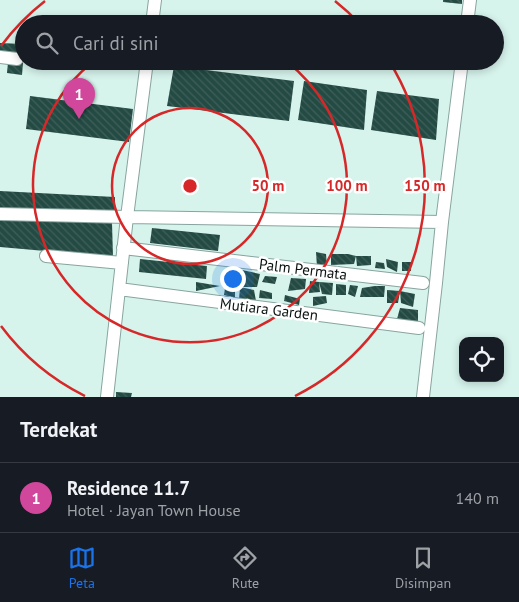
<!DOCTYPE html>
<html lang="id">
<meta charset="utf-8">
<style>
body{margin:0;font-family:"PT Sans",sans-serif;background:#20242c;color:#f1f3f6}
.controls{position:absolute;right:15px;bottom:15px;display:grid;overflow:hidden;border-radius:10px;box-shadow:0 2px 8px #0003}
.controls button{width:45px;height:45px;display:grid;place-items:center;padding:0;border:0;border-bottom:1px solid #363941;background:#171b24;color:#f1f3f6;font:25px sans-serif}
.you{position:absolute;left:232px;top:278px;width:18px;height:18px;margin:-12px;border:4px solid #fff;border-radius:50%;background:#1a73e8;box-shadow:0 0 0 8px #1a73e833}
.badge{display:grid;place-items:center;width:32px;height:32px;border-radius:50%;background:#1a73e8;color:#fff;font-size:16px;font-weight:700}
.pin{position:absolute;translate:-50% -41px;filter:drop-shadow(0 1px 2px #0008)}
.pin::after{content:'';position:absolute;top:26px;width:18px;height:15px;background:inherit;clip-path:polygon(0 0,100% 0,50% 100%)}
.list{margin:0;padding:0;list-style:none}
h2{display:flex;justify-content:space-between;align-items:center;height:65px;margin:0;padding:0 20px;font-size:21px}
h2 small{font-size:16px;font-weight:400;color:#9ea1a6}
.list li{display:grid;grid-template-columns:32px 1fr auto;gap:15px;align-items:center;box-sizing:border-box;height:70px;padding:0 20px;border-top:1px solid #363941}
.list b{display:block;font-size:19px;white-space:nowrap}
.list p{margin:0;font-size:16px;white-space:nowrap;color:#9ea1a6}
.list em{font-size:16px;font-style:normal;color:#9ea1a6}
.icon{flex:none;width:28px;height:28px;fill:none;stroke:currentColor;stroke-width:2;stroke-linecap:round;stroke-linejoin:round}
.map{position:relative;flex:none;width:519px;height:397px;overflow:hidden}
.search{position:absolute;background:#171b24;box-shadow:0 2px 8px #0003;left:15px;right:15px;top:15px;height:55px;display:flex;align-items:center;gap:12px;box-sizing:border-box;padding:0 18px;border-radius:28px;color:#9ea1a6;font-size:19px}
.sheet{height:135px;background:#171b24}
nav{display:flex;justify-content:space-around;align-items:center;box-sizing:border-box;height:70px;border-top:1px solid #363941;background:#171b24;font-size:14px;color:#9ea1a6}
nav a{display:grid;justify-items:center;gap:2px}
nav .on{color:#1a73e8}
.map>svg:first-child{display:block}
.building{fill:url(#building-back-hatch)}
.lines{fill:none;stroke-linecap:round;stroke-linejoin:round}
.minor-casing{stroke:#88a49e;stroke-width:14}
.minor{stroke:#fff;stroke-width:12}
.ring{fill:none;stroke:#d62828;stroke-width:2.5}
.labels{text-anchor:middle;dominant-baseline:central;stroke-width:5;stroke-linejoin:round;paint-order:stroke}
.street-label{font-size:15px;fill:#091311;stroke:#fff}
.centre{fill:#d62828;stroke:#fff;stroke-width:2.5}
.ring-label{font-size:15px;text-anchor:middle;font-weight:bold;fill:#d62828;stroke:#fff;stroke-width:5;stroke-linejoin:round;paint-order:stroke}
</style>
<div class="map">
<svg width="519" height="397" viewBox="0 0 519 397">
<defs>
<pattern id="building-back-hatch" width="6" height="6" patternUnits="userSpaceOnUse" patternTransform="scale(1.25)"><rect width="6" height="6" fill="#234a43"/><path d="M-1 5l2 2M0 0l6 6M5-1l2 2" fill="none" stroke="#40605a"/></pattern>
</defs>
<rect width="100%" height="100%" fill="#d6f3ec"/>
<path class="building" d="M443,0H462V4L443,2Z
M81,16L122,19L120,24H79Z
M0,43L23,44L24,57L0,55Z
M8,62L23,63L22,75L7,73Z
M174,66L294,81L289,121L167,106Z
M304,81L367,90L364,130L298,120Z
M377,91L439,99L436,140L371,130Z
M30,96L133,109L129,142L26,129Z
M0,191L115,197V214L0,211Z
M0,217L112,223L113,257L0,247Z
M152,228L220,235L218,251L150,243Z
M316,252L326,254L327,266L317,267Z
M331,254H348L356,256H371V265L357,266L356,256L354,264L331,265Z
M140,259L207,266L206,279L139,272Z
M386,259L398,262L397,272L387,267Z
M376,262L384,263L385,269L375,268Z
M402,262H411V271H402Z
M242,270L260,274L257,287H240Z
M265,276L277,277L275,284L262,282Z
M291,278L306,279L305,289L288,291Z
M310,281L319,282L333,283L332,295L322,294L319,282L320,292L309,293Z
M196,282L220,286L196,291Z
M336,284L346,285V295H336Z
M350,285L358,286L355,297L348,294Z
M375,286H385L384,297H360L362,288Z
M235,287V298L224,295L225,288Z
M240,287L254,290L256,301L239,300Z
M260,290L272,293V299L259,298Z
M387,290L400,291L398,303H387Z
M400,291L415,294L413,307L401,303Z
M285,295L300,299L299,305L284,301Z
M326,296L327,303L313,306V297Z
M400,308L418,310V323L397,319Z
M116,392L132,393L131,397H116Z"/>
<g class="lines">
<defs>
<path id="minor" d="M152,24L155,0
M467,24L470,0
M0,57L17,59
M0,214L127,217L442,222
M123,248L423,283
M46,256L122,263
M119,289L419,328
M107,397L127,217L147,61
M423,397L436,283L442,222L462,61"/>
</defs>
<use href="#minor" class="minor-casing"/>
<use href="#minor" class="minor"/>
</g>
<g class="ring">
<circle cx="190" cy="186" r="78"/>
<path d="M286 61A157 157 0 1 1 94 61"/>
<path d="M85 396A235 235 0 0 1 1 326M1 46A235 235 0 0 1 45 1M335 1A235 235 0 0 1 359 23M389 61A235 235 0 0 1 295 396"/>
</g>
<g class="labels">
<g class="street-label">
<text transform="translate(303 269) rotate(7)">Palm Permata</text>
<text transform="translate(269 309) rotate(7)">Mutiara Garden</text>
</g>
</g>
<circle cx="190" cy="186" r="8" class="centre"/>
<g class="ring-label">
<text x="268" y="191">50 m</text>
<text x="347" y="191">100 m</text>
<text x="425" y="191">150 m</text>
</g>
</svg>
<div class="controls">
<button><svg class="icon" aria-label="locate" viewBox="0 0 24 24"><circle cx="12" cy="12" r="6"/><path d="M12 2v4M12 18v4M2 12h4M18 12h4"/></svg></button>
</div>
<div class="you"></div>
<div class="pin badge" style="left:79px;top:119px;background:#d1479c">1</div>
<div class="search"><svg class="icon" aria-label="search" viewBox="0 0 24 24"><circle cx="10" cy="10" r="6"/><path d="M15 15l6 6"/></svg>Cari di sini</div>
</div>
<section class="sheet">
<h2>Terdekat<small></small></h2>
<ul class="list">
<li><span class="badge" style="background:#d1479c">1</span><div><b>Residence 11.7</b><p>Hotel · Jayan Town House</p></div><em>140 m</em></li>
</ul>
</section>
<nav>
<a class="on"><svg class="icon" aria-label="map" viewBox="0 0 24 24"><path d="M3 6l6-2 6 2 6-2v14l-6 2-6-2-6 2zM9 4v14M15 6v14"/></svg>Peta</a>
<a><svg class="icon" aria-label="directions" viewBox="0 0 24 24"><path d="M12 3l9 9-9 9-9-9zM9 14v-3h6M13 9l2 2-2 2"/></svg>Rute</a>
<a><svg class="icon" aria-label="saved" viewBox="0 0 24 24"><path d="M7 4h10v16l-5-4-5 4z"/></svg>Disimpan</a>
</nav>
